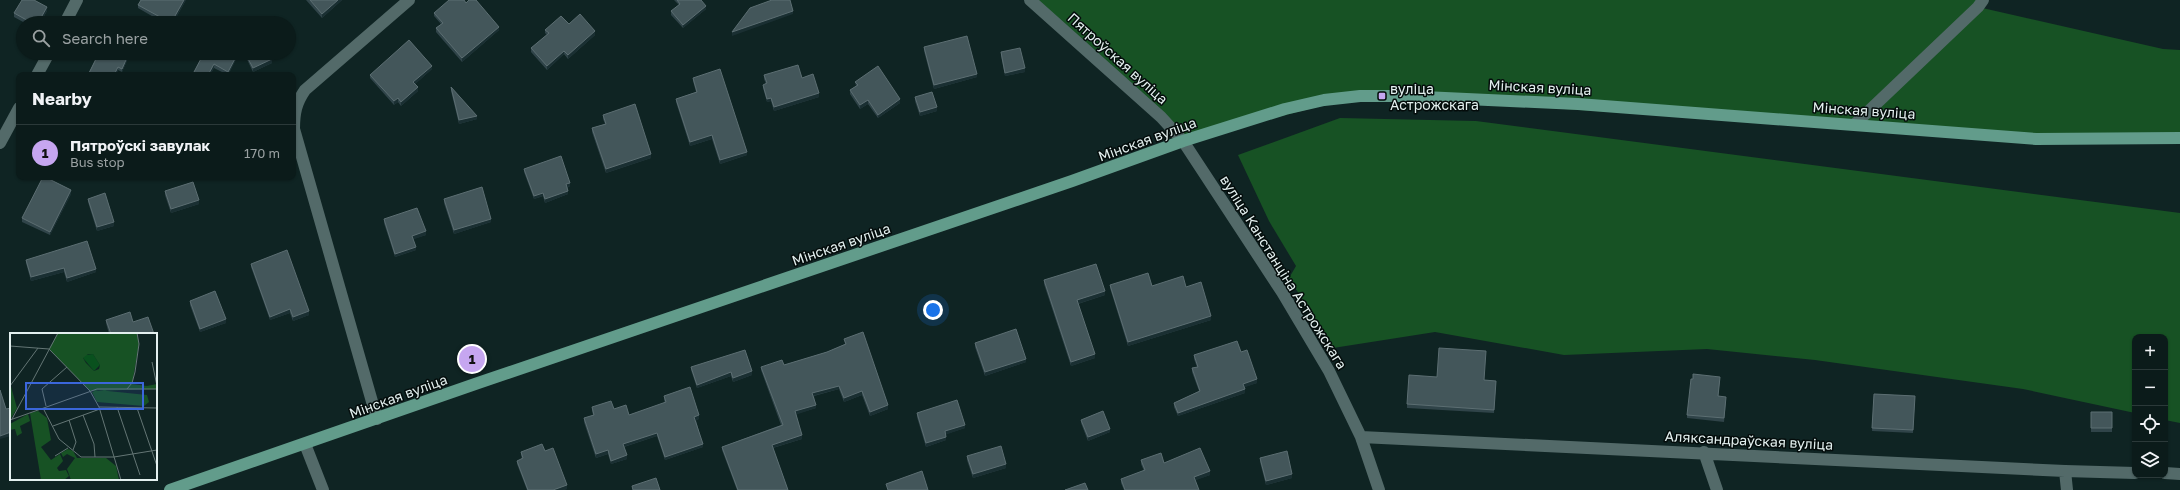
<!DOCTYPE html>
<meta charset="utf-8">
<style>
body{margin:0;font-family:"Golos Text",sans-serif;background:#142423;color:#f1f3f6}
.controls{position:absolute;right:12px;bottom:12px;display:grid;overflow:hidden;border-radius:8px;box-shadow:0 1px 3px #0004}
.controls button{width:36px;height:36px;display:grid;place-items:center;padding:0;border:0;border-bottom:1px solid #2b3939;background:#0b1b1a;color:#f1f3f6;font:20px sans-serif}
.you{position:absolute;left:933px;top:310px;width:14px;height:14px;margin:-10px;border:3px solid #fff;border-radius:50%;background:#1a73e8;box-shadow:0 0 0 6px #1a73e833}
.badge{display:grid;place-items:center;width:26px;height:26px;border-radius:50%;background:#c6a6f0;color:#111;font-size:13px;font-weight:700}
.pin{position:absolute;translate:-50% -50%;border:2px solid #fff;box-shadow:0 1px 4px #0006}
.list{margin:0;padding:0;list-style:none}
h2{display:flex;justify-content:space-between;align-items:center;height:52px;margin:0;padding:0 16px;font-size:17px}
h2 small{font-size:13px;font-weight:400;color:#9aa1a2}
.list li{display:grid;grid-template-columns:26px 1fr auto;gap:12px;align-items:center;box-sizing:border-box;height:56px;padding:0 16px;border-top:1px solid #2b3939}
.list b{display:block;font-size:15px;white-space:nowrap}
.list p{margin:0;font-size:13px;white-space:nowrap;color:#9aa1a2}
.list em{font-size:13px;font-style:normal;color:#9aa1a2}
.icon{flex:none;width:22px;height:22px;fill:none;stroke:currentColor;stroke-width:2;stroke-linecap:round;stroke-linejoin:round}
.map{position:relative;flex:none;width:2180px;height:490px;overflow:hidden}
.search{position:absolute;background:#0b1b1a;box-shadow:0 1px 3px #0004;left:16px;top:16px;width:280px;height:44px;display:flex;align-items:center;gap:10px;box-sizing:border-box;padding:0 14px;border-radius:22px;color:#9aa1a2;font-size:15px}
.panel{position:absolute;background:#0b1b1a;box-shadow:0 1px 3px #0004;left:16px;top:72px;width:280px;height:108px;border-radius:8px}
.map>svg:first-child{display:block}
.forest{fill:#175224}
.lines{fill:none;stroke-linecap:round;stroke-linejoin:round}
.minor{stroke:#536a69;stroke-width:12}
.major{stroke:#629c8b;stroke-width:12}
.wall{fill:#304449}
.shaded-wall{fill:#1a2f32}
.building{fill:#43565a;stroke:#5c6e72}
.poi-dot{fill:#c6a6f0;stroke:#040c0b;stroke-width:1.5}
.labels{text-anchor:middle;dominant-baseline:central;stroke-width:3;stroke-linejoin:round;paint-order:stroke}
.street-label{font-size:14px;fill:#e3f0ef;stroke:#040c0b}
.poi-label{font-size:14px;fill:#e3f0ef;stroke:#040c0b;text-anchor:start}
.inset-road{fill:none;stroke:#647675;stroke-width:1}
.view{fill:#3b66db;fill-opacity:0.15;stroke:#3b66db;stroke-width:2}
.inset-edge{fill:none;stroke:#e3f0ef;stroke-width:2}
</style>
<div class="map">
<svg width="2180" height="490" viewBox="0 0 2180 490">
<rect width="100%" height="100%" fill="#0f2423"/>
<path class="forest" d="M1030,0H1983L1978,7L2163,49L2180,50V138L2036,139L1360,96L1183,141Z
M1340,118L1476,121L2180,213V423L2165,420V337H2135V413L2023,389L1815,360L1707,349L1564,355L1435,332L1333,348L1289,278L1296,266L1269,221L1238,155Z"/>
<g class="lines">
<path class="minor" d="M1030,0L1161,117L1183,141L1282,292L1329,371L1361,437L1379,490
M65,23L77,0
M37,75L49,53
M1855,124L1978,7L1983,0
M0,143L19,108
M377,419L294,129C294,113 296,103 305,90L409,0
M1361,437L2065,471L2135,473
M305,444L323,490
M1704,452L1717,490
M2065,471L2067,490
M2165,473L2180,474"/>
<path class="major" d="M170,490L478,383L1072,181L1183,141L1285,109L1324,100L1360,96H1402L1578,104L2036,139L2180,138"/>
</g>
<path class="wall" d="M186,0L173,23H164L138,8V5Z
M306,0H342L322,18Z
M674,0H701L706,9L683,28L671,15V11L679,5Z
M466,3L499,30L462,62L436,32V28L441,24L434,16V13Z
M47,11L40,23H25L14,17V13Z
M569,24L595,35L568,59L564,54L547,70L531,52V48L547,35L545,33V30Z
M924,47L977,77L934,89L924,51Z
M1001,52L1025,72L1005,76L1001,56Z
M239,53L228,75L214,68L210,75H194V72Z
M244,53H269L272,63L253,72Z
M129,56L122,72L118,70L116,75H88L95,60V57Z
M432,69L415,84L418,91L401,106L398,102L394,105L370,78V75Z
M764,75L802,78L819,97L774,111L771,101L767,102L763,88V85L766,84L764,79Z
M693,78L747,155L720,164L712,139L690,146L676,102V99L696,92L693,81Z
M855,82L900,103L878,118L868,104L860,109L850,94V90L856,86Z
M451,87L477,119L459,124L451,91Z
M915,97L937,111L920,116L915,101Z
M603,115L651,158L606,173L592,132V128L605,124L603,119Z
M524,169L570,186L567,188L568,194L545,203L543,196L534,199L524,172Z
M165,191L199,204L171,213L165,195Z
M71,194L50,235L22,222V218Z
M88,199L114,226L97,231L88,202Z
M444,199L491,222L454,234L444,203Z
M384,219L426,235L413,239L416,250L395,257L384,223Z
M26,260L96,272L67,282L64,272L31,281L26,263Z
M251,264L309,315L293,321L290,313L270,320L251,267Z
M1044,280L1105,295L1078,304L1095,358L1071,366L1044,284Z
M1110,285L1186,287L1211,320L1128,346L1110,288Z
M190,301L226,323L200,332L190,305Z
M106,320L133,322L154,334H109L106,323Z
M844,339L888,409L870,416L862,395L844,402L839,389L814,396L816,408L796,414L802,439L773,448L788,490H737L722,450V447L781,425L761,370V367L784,365L827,352L845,344Z
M975,343L1026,362L985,376L975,347Z
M1241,352L1257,383L1244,387L1245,393L1178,416L1174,407V403L1199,391L1192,372V368L1197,367L1194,359V355Z
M691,367L752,375L733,382L731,376L697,388L691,370Z
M1484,380L1496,381L1494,413L1407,408V404Z
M1720,380L1718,396L1726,401L1724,422L1687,418V415Z
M1874,394L1915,396L1913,433L1872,431Z
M664,396L699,419L696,420L703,447L665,460L657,436L624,447L627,459L611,464L608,454L596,458L584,422V418L593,415L592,411V407L614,409L629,415L665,403L664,400Z
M2091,412H2112V432H2091Z
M917,413L965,428L946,434V440L926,447L917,417Z
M1081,420L1110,432L1088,441L1081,423Z
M545,451L567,489L563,490H527L517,464V461L522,459L521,455V452Z
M967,456L1006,468L973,478L967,460Z
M1260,458L1292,478L1266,485L1260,462Z
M1141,460L1164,463L1210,475L1195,480L1199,490H1124L1121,483V479L1144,471L1141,464Z"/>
<path class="shaded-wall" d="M184,0H186L173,23H171Z
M338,0H342L322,18V14Z
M706,6V9L683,28V25Z
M47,7V11L40,23H38Z
M793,11V14L732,36V32Z
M499,27V30L462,62V58Z
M595,31V35L568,59V55Z
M564,51V54L547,70V66Z
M129,53V56L122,72V69Z
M238,53H239L228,75V72Z
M272,59V63L253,72V68Z
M214,64V68L210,75H208Z
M432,66V69L413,86V82Z
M118,67V70L116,75H114Z
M1025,68V72L1005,76V73Z
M977,74V77L934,89V85Z
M418,87V91L401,106V102Z
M819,93V97L774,111V107Z
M398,98V102L394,105V101Z
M771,98V101L767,102V99Z
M900,99V103L878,118V115Z
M868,100V104L860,109V105Z
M937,107V111L920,116V112Z
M477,116V119L459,124V120Z
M712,135V139L690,146V142Z
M747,152V155L720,164V160Z
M651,154V158L606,173V169Z
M570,183V186L566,188V184Z
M71,190V194L50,235V232Z
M568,191V194L545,203V199Z
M543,193V196L534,199V196Z
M199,200V204L171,213V209Z
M491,219V222L454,234V230Z
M114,222V226L97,231V227Z
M426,231V235L412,240V236Z
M416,247V250L395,257V254Z
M64,268V272L31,281V277Z
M96,269V272L67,282V278Z
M1105,291V295L1077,304V300Z
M290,309V313L270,320V317Z
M309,311V315L293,321V317Z
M1211,316V320L1128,346V342Z
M226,319V323L200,332V329Z
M1095,354V358L1071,366V362Z
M1026,359V362L985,376V372Z
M752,371V375L733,382V378Z
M731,372V376L697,388V385Z
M1257,379V383L1243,388V384Z
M839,386V389L812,396V393Z
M1245,389V393L1178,416V413Z
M862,391V395L844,402V398Z
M816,405V408L795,415V411Z
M888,405V409L870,416V412Z
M699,415V419L694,421V417Z
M965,425V428L945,435V431Z
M1110,429V432L1088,441V437Z
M11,432V436L0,439V436Z
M657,433V436L623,447V444Z
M802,435V439L772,448V445Z
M946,437V440L926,447V443Z
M703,444V447L665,460V457Z
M608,450V454L596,458V454Z
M627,455V459L611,464V461Z
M1006,464V468L973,478V474Z
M1210,471V475L1194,481V477Z
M1292,474V478L1266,485V481Z
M567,485V489L563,490H553Z"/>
<path class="building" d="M22,0H34L47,7L38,23H32L14,13Z
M141,0H184L171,23L138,5Z
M310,0H338L322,14Z
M449,0H464L466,3L469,0H476L499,27L462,58L436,28L443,23L434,13Z
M677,0H701L706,6L683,25L671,11L680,4Z
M772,0H790L793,11L732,32L750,8Z
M580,14L595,31L568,55L564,51L547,66L531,48L549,33L545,30L561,16L569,24Z
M967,36L977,74L934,85L924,47Z
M409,40L432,66L413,82L418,87L401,102L398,98L394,101L370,75Z
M1020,48L1025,68L1005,73L1001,52Z
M97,53H129L122,69L118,67L114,75H88L97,57H95Z
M204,53H238L228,72L214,64L208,75H199L194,72Z
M245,53H269L272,59L253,68Z
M798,65L802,78L813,74L819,93L774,107L771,98L767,99L763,85L767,83L764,75Z
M878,66L900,99L878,115L868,100L860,105L850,90L858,85L855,82Z
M720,69L747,152L720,160L712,135L690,142L676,99L697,92L693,78Z
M451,87L477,116L459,120Z
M932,92L937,107L920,112L915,97Z
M635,104L651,154L606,169L592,128L606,124L603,115Z
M561,156L570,183L566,184L568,191L545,199L543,193L534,196L524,169Z
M43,177H45L71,190L50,232L22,218Z
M193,182L199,200L171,209L165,191Z
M482,187L491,219L454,230L444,199Z
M105,193L114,222L97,227L88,199Z
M417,208L426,231L412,236L416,247L395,254L384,219Z
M87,241L96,269L67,278L64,268L31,277L26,260Z
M287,250L309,311L293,317L290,309L270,317L251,264Z
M1096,264L1105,291L1077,300L1095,354L1071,362L1044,280Z
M1148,273L1152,286L1183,276L1186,287L1201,282L1211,316L1128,342L1110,285Z
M215,291L226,319L200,329L190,301Z
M130,312L133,322L148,317L154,334H111L106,320Z
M1016,329L1026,359L985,372L975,343Z
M863,332L888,405L870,412L862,391L844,398L839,386L812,393L816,405L795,411L802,435L772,445L788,490H738L722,447L783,425L761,367L782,360L784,365L827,352L846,344L844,339Z
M1237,341L1241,352L1247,350L1257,379L1243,384L1245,389L1178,413L1174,403L1200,391L1192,368L1198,367L1194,355Z
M1439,348L1486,351L1484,380L1496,381L1494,410L1407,404L1409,375L1437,377Z
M745,350L752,371L733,378L731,372L697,385L691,367Z
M1693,374L1720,377L1718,396L1726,397L1724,418L1687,415L1691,379H1693Z
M690,387L699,415L694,417L703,444L665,457L657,433L623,444L627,455L611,461L608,450L596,454L584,418L594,415L592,407L611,401L614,409L626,405L629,415L666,402L664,396Z
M0,390L6,409L11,408V432L0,436Z
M1874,394L1915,396L1913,430L1872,428Z
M957,400L965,425L945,431L946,437L926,443L917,413Z
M1103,411L1110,429L1088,437L1081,420Z
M2091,412H2112V428H2091Z
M542,444L545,451L553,448L567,485L553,490H528L517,461L523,458L521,452Z
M1001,446L1006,464L973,474L967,456Z
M1200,448L1210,471L1194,477L1199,490H1125L1121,479L1145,470L1141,460L1161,453L1164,463Z
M1287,451L1292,474L1266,481L1260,458Z
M922,471L928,490H888L886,484Z
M656,478L660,490H633L632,486Z
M1085,483L1088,490H1065Z"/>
<rect class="poi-dot" x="1378" y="92" width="8" height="8" rx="2"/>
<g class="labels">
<g class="street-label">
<text transform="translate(1118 58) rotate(42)">Пятроўская вуліца</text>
<text transform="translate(1540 87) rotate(3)">Мінская вуліца</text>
<text transform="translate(1864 110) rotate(4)">Мінская вуліца</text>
<text transform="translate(1147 139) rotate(-20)">Мінская вуліца</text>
<text transform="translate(841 244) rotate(-19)">Мінская вуліца</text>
<text transform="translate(1284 272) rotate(58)">вуліца Канстанціна Астрожскага</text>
<text transform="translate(398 396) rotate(-20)">Мінская вуліца</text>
<text transform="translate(1749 440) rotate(3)">Аляксандраўская вуліца</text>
</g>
<g class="poi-label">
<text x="1390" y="88">вуліца<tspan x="1390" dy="16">Астрожскага</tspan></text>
</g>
</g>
<g transform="translate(10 333)">
<rect width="147" height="147" fill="#0f2423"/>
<path d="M83,21L90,32L84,38L73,25L74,22Z" fill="#09511e"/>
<path d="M48,0H127L129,11L122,51L137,53L147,51V56L80,58L39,16ZM78,21H83L90,32L89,36L84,38L76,30L73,25ZM0,50L7,75L0,87ZM88,57L137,62L139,69L134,73L87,69L82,59ZM28,78L37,85L41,107L31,114L41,127L50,121L53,128L47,135L49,138L56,137L59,143L54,147H31L20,80ZM18,81L20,88L10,93L12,100L7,103L5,96L0,97V91ZM58,116L63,118L67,125H96L106,133L109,147H61L57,136L65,125L57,121L53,124L51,120Z" fill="#175224" fill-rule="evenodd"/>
<path class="inset-road" d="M0,13L39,16L80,58L89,74L111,147M142,29L147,53M0,53L28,15M117,56L122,50L125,39L129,11L127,0M36,73L32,56L57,34M89,74L147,75M107,74L130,142M33,75L49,106L71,124H104L147,117M127,75L147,133M73,82L84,111L85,124M2,86L48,0M0,87L87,56H147M59,87L66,109L63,117M43,93L90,76M45,123L58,115"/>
<path class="view" d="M16,50H133V76H16Z"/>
<rect width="147" height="147" class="inset-edge"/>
</g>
</svg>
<div class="controls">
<button>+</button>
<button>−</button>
<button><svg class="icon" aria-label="locate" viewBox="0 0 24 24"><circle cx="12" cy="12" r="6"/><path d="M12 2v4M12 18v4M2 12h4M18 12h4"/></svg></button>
<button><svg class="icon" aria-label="layers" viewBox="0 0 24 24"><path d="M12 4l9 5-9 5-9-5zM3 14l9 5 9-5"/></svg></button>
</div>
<div class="you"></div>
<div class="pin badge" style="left:472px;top:359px">1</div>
<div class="search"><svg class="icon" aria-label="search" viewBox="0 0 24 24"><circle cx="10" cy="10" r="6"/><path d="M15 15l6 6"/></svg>Search here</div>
<section class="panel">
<h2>Nearby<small></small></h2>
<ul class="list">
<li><span class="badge">1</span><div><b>Пятроўскі завулак</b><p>Bus stop</p></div><em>170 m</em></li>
</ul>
</section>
</div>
